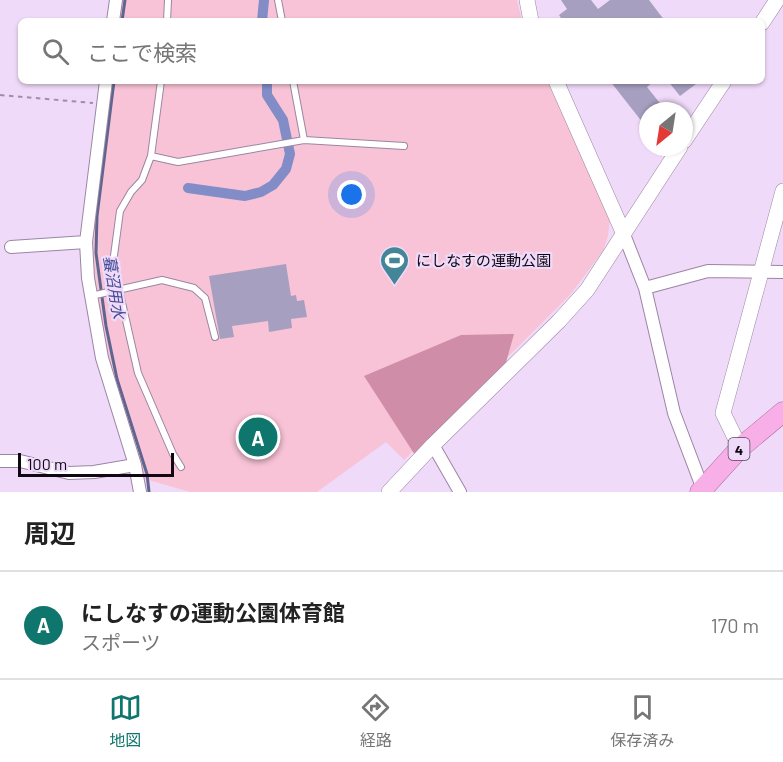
<!DOCTYPE html>
<html lang="ja">
<meta charset="utf-8">
<style>
body{margin:0;font-family:Barlow,"Noto Sans JP",sans-serif;background:#f6f6f6;color:#222}
.compass{position:absolute;left:639px;top:102px;width:54px;height:54px;border-radius:50%;background:#fff;box-shadow:0 2px 4px #0004;rotate:210deg}
.scale{position:absolute;left:18px;bottom:15px;width:156px;box-sizing:border-box;padding-left:6px;border:3px solid #0f0812;border-top:0;font-size:16px;line-height:21px;white-space:nowrap;color:#0f0812;-webkit-text-stroke:4px #f0daf9;paint-order:stroke}
.you{position:absolute;left:352px;top:195px;width:21px;height:21px;margin:-15px;border:4px solid #fff;border-radius:50%;background:#1a73e8;box-shadow:0 0 0 9px #1a73e833}
.badge{display:grid;place-items:center;width:39px;height:39px;border-radius:50%;background:#0f766e;color:#fff;font-size:20px;font-weight:700}
.pin{position:absolute;translate:-50% -50%;border:3px solid #fff;box-shadow:0 2px 6px #0006}
.list{margin:0;padding:0;list-style:none}
h2{display:flex;justify-content:space-between;align-items:center;height:78px;margin:0;padding:0 24px;font-size:26px}
h2 small{font-size:20px;font-weight:400;color:#767676}
.list li{display:grid;grid-template-columns:39px 1fr auto;gap:18px;align-items:center;box-sizing:border-box;height:108px;padding:0 24px;border-top:2px solid #e0e0e0}
.list b{display:block;font-size:22px;white-space:nowrap}
.list p{margin:0;font-size:20px;white-space:nowrap;color:#767676}
.list em{font-size:20px;font-style:normal;color:#767676}
.icon{flex:none;width:33px;height:33px;fill:none;stroke:currentColor;stroke-width:2;stroke-linecap:round;stroke-linejoin:round}
.map{position:relative;flex:none;width:783px;height:492px;overflow:hidden}
.search{position:absolute;background:#fff;box-shadow:0 2px 4px #0004;left:18px;right:18px;top:18px;height:66px;display:flex;align-items:center;gap:15px;box-sizing:border-box;padding:0 21px;border-radius:9px;color:#767676;font-size:22px}
.sheet{height:186px;background:#fff}
nav{display:flex;justify-content:space-around;align-items:center;box-sizing:border-box;height:84px;border-top:2px solid #e0e0e0;background:#fff;font-size:16px;color:#767676}
nav a{display:grid;justify-items:center;gap:3px}
nav .on{color:#0f766e}
.map>svg:first-child{display:block}
.green{fill:#f8c3d6}
.forest{fill:#d08da7}
.lines{fill:none;stroke-linecap:round;stroke-linejoin:round}
.stream{stroke:#606490;stroke-width:3}
.canal{stroke:#828cc6;stroke-width:10}
.building{fill:#a79fc0}
.service-casing{stroke:#9a86a3;stroke-width:8}
.minor-casing{stroke:#9a86a3;stroke-width:14}
.tertiary-casing{stroke:#9a86a3;stroke-width:16}
.trunk-casing{stroke:#a56899;stroke-width:21}
.path{stroke:#9f8fa6;stroke-width:2;stroke-dasharray:4.5 4.5;stroke-linecap:butt}
.service{stroke:#fff;stroke-width:6}
.minor{stroke:#fff;stroke-width:12}
.tertiary{stroke:#fff;stroke-width:15}
.trunk{stroke:#f8afe8;stroke-width:20}
.labels{text-anchor:middle;dominant-baseline:central;stroke-width:4.5;stroke-linejoin:round;paint-order:stroke}
.shield{fill:#f0daf9;stroke:#524757;stroke-width:1.5}
.shield-label{font-size:14px;font-weight:bold;fill:#0f0812}
.poi-label{font-size:15px;fill:#0f0812;stroke:#f0daf9;text-anchor:start}
.water-label{font-size:16px;font-style:italic;fill:#474e97;stroke:#f0daf9}
</style>
<div class="map">
<svg width="783" height="492" viewBox="0 0 783 492">
<rect width="100%" height="100%" fill="#f0daf9"/>
<path class="green" d="M120,0H517L522,21H117Z
M110,81H547L610,219L608,236L603,251L570,295L404,460L386,442L317,492H190L145,479L110,366L94,285L91,240Z"/>
<path class="forest" d="M514,334L505,366L415,455L364,376L461,335Z"/>
<g class="lines">
<path class="stream" d="M122,21L125,0
M114,81L97,216L96,253L106,326L117,379L147,474L149,492"/>
<path class="canal" d="M262,21L264,0
M188,188L245,196L261,192L273,185L286,169L290,154L283,120L267,95V81"/>
</g>
<path class="building" d="M561,0H591L598,9L610,0H649L665,21H563L559,15L567,9Z
M610,81H654L647,87L663,107L658,111H648V119L643,123Z
M668,81H700L680,96Z
M286,264L291,296L296,295L297,301L304,300L307,317L291,319L292,328L269,332L268,321L232,326L234,337L220,339L209,276Z"/>
<g class="lines">
<defs>
<path id="service" d="M278,0L282,21
M167,21L168,0
M161,81L151,156L142,180L131,192L120,211L113,263L138,373L173,454L181,467
M293,81L304,140L404,146
M151,156L178,162L304,140
M91,296L162,280L194,288L205,298L215,337"/>
<path id="minor" d="M113,21L116,0
M106,81L86,242L88,278L102,358L135,465L140,492
M623,232L645,288L674,413L704,492
M11,247L86,242
M645,288L708,271L783,272
M433,445L460,492
M0,461H20L69,473L94,472L135,465"/>
<path id="tertiary" d="M527,0L531,21
M762,23L777,0
M556,81L623,232
M684,141L724,81
M740,448L723,413L783,191
M389,492L433,445L559,321L587,290L680,147"/>
<path id="trunk" d="M700,492L740,448L783,412"/>
</defs>
<use href="#service" class="service-casing"/>
<use href="#minor" class="minor-casing"/>
<use href="#tertiary" class="tertiary-casing"/>
<use href="#trunk" class="trunk-casing"/>
<path class="path" d="M0,95L93,103"/>
<use href="#service" class="service"/>
<use href="#minor" class="minor"/>
<use href="#tertiary" class="tertiary"/>
<use href="#trunk" class="trunk"/>
</g>
<defs>
<symbol id="stadium-pin" viewBox="-11 -11 22 30"><path d="M0 17L-7.5 6A9.5 9.5 0 1 1 7.5 6Z" fill="#448597" stroke="#f0daf9"/><path d="M0-5a6.5 5 0 1 0 0 10a6.5 5 0 1 0 0-10ZM-3.5-1.8h7v3.6h-7Z" fill="#fff"/></symbol>
</defs>
<g fill-rule="evenodd">
<use href="#stadium-pin" x="378" y="244" width="33" height="45"/>
</g>
<g class="labels">
<rect class="shield" x="728.5" y="438" width="21" height="22" rx="4.5"/>
<g class="shield-label">
<text x="739" y="449">4</text>
</g>
<g class="poi-label">
<text x="416" y="260">にしなすの運動公園</text>
</g>
<g class="water-label">
<text transform="translate(115 287) rotate(81)">蟇沼用水</text>
</g>
</g>
</svg>
<svg class="compass" viewBox="-18 -18 36 36"><path d="M0-13l5 13h-10z" fill="#e53935"/><path d="M0 13l5-13h-10z" fill="#767676"/></svg>
<div class="scale">100 m</div>
<div class="you"></div>
<div class="pin badge" style="left:258px;top:437px">A</div>
<div class="search"><svg class="icon" aria-label="search" viewBox="0 0 24 24"><circle cx="10" cy="10" r="6"/><path d="M15 15l6 6"/></svg>ここで検索</div>
</div>
<section class="sheet">
<h2>周辺<small></small></h2>
<ul class="list">
<li><span class="badge">A</span><div><b>にしなすの運動公園体育館</b><p>スポーツ</p></div><em>170 m</em></li>
</ul>
</section>
<nav>
<a class="on"><svg class="icon" aria-label="map" viewBox="0 0 24 24"><path d="M3 6l6-2 6 2 6-2v14l-6 2-6-2-6 2zM9 4v14M15 6v14"/></svg>地図</a>
<a><svg class="icon" aria-label="directions" viewBox="0 0 24 24"><path d="M12 3l9 9-9 9-9-9zM9 14v-3h6M13 9l2 2-2 2"/></svg>経路</a>
<a><svg class="icon" aria-label="saved" viewBox="0 0 24 24"><path d="M7 4h10v16l-5-4-5 4z"/></svg>保存済み</a>
</nav>
